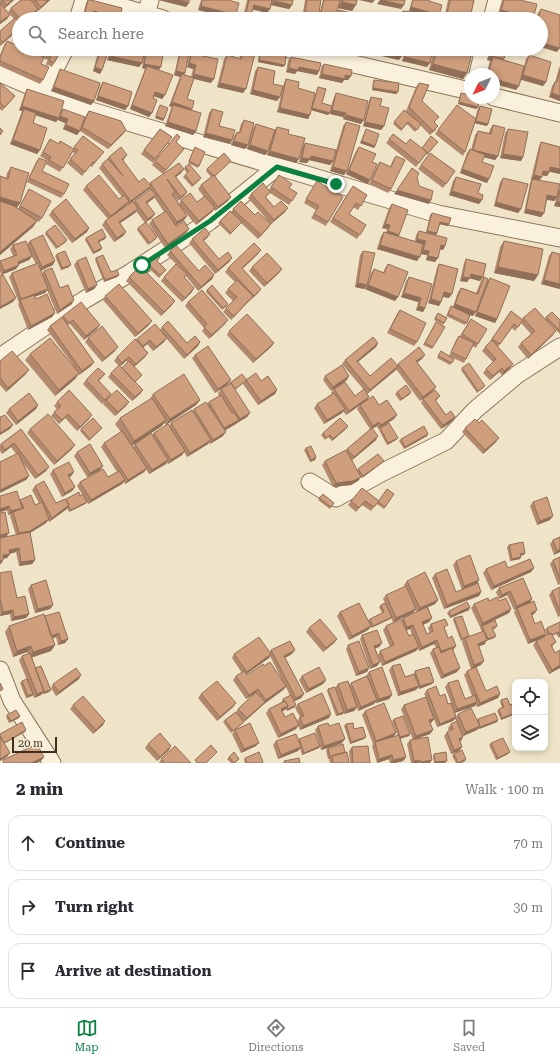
<!DOCTYPE html>
<meta charset="utf-8">
<style>
body{margin:0;font-family:"Roboto Serif",serif;background:#f7f7f7;color:#2b2b33}
.controls{position:absolute;right:12px;bottom:12px;display:grid;overflow:hidden;border-radius:8px;box-shadow:0 2px 6px #0003}
.controls button{width:36px;height:36px;display:grid;place-items:center;padding:0;border:0;border-bottom:1px solid #e1e1e2;background:#fff;color:#2b2b33;font:20px sans-serif}
.compass{position:absolute;left:464px;top:68px;width:36px;height:36px;border-radius:50%;background:#fff;box-shadow:0 2px 6px #0003;rotate:227deg}
.scale{position:absolute;left:12px;bottom:10px;width:45px;box-sizing:border-box;padding-left:4px;border:2px solid #3d2e20;border-top:0;font-size:11px;line-height:14px;white-space:nowrap;color:#3d2e20;-webkit-text-stroke:3px #f7eed8;paint-order:stroke}
.stop{position:absolute;width:12px;height:12px;margin:-9px;border:3px solid #0b8043;border-radius:50%;background:#fff}
.stop.end{background:#0b8043;border-color:#fff;box-shadow:0 1px 4px #0008}
.list{margin:0;padding:0;list-style:none}
h2{display:flex;justify-content:space-between;align-items:center;height:52px;margin:0;padding:0 16px;font-size:17px}
h2 small{font-size:13px;font-weight:400;color:#7c7c81}
.list li{display:grid;grid-template-columns:26px 1fr auto;gap:12px;align-items:center;box-sizing:border-box;height:56px;margin:0 8px 8px;padding:0 8px;border:1px solid #e1e1e2;border-radius:12px}
.list b{display:block;font-size:15px;white-space:nowrap}
.list em{font-size:13px;font-style:normal;color:#7c7c81}
.icon{flex:none;width:22px;height:22px;fill:none;stroke:currentColor;stroke-width:2;stroke-linecap:round;stroke-linejoin:round}
.map{position:relative;flex:none;width:560px;height:763px;overflow:hidden}
.search{position:absolute;background:#fff;box-shadow:0 2px 6px #0003;left:12px;right:12px;top:12px;height:44px;display:flex;align-items:center;gap:10px;box-sizing:border-box;padding:0 14px;border-radius:22px;color:#7c7c81;font-size:15px}
.sheet{height:244px;background:#fff}
nav{display:flex;justify-content:space-around;align-items:center;box-sizing:border-box;height:56px;border-top:1px solid #e1e1e2;background:#fff;font-size:11px;color:#7c7c81}
nav a{display:grid;justify-items:center;gap:2px}
nav .on{color:#0b8043}
.map>svg:first-child{display:block}
.lines{fill:none;stroke-linecap:round;stroke-linejoin:round}
.minor-casing{stroke:#8d765c;stroke-width:19}
.minor{stroke:#faf1dc;stroke-width:17}
.wall{fill:#b2896c;fill-rule:evenodd}
.shaded-wall{fill:#916f58}
.building{fill:#cf9f7d;stroke:#916f58}
.route{stroke:#0b8043;stroke-width:5}
</style>
<div class="map">
<svg width="560" height="763" viewBox="0 0 560 763">
<rect width="100%" height="100%" fill="#f0e4c8"/>
<g class="lines">
<defs>
<path id="minor" d="M97,0L163,19
M146,15L150,0
M78,19L84,0
M492,19L497,0
M289,49L470,91
M0,73L37,89L64,103L438,214L560,238
M478,74L484,49
M43,92L65,49
M494,97L560,113
M0,357L84,300L130,273L210,221L277,167
M310,482L336,498L381,473L446,441L475,410L518,374L560,347
M0,670L12,701L52,763"/>
</defs>
<use href="#minor" class="minor-casing"/>
<use href="#minor" class="minor"/>
</g>
<path class="wall" d="M0,0H14L5,8L7,19L0,24Z
M21,0H50L38,11L37,10L36,13L28,19H19V29L0,46V31L14,19L8,12L11,8Z
M88,0H91L120,18L119,19H107L93,15L92,19H82L86,3Z
M201,0H228L198,10Z
M247,0H293L292,5L289,9L271,5L267,13L253,9L251,15L249,19L243,17Z
M305,0H321L318,19H302Z
M323,0H340L337,12L339,10L370,19H318Z
M340,0H357L352,11L338,8Z
M412,0H429V1L439,15L436,19L409,11Z
M448,0H474L470,18L472,19H444Z
M502,0H520L533,19H498L501,15L498,14Z
M541,9L557,52L541,47V19H536L538,13Z
M403,11L410,19H400L401,14Z
M19,35V45L15,43Z
M7,41L31,51L26,49H62L52,67L46,64L48,60L43,58L41,64L43,80L40,84L0,66V55L4,45Z
M74,49H109L102,70L100,74L93,71L97,56Z
M110,49H120V50L144,55L145,49H164L159,70L165,95L162,99L154,96L153,98L152,113L149,117L130,109L145,69L142,68L144,56L142,63L139,67L107,60Z
M180,49H190L184,74L191,77L193,69L187,67L191,49H205L203,56L211,83L194,79L187,99L192,109L191,110L196,131L193,135L165,126L171,109L172,107L169,106L180,77L174,75Z
M242,49H256L243,93L217,87L224,59L227,55L239,59Z
M362,49H404L399,60L382,56V53L381,55L362,51Z
M405,49H433L427,67L402,61Z
M434,49H473L467,73L463,79L429,70Z
M490,49H506L503,60L524,66L526,59L529,55L546,82L543,86L521,80L516,90L494,74H487L491,61L487,60Z
M261,50L285,65L283,67L258,62L259,52Z
M291,57L319,71L317,75L297,71L295,74L286,72L288,61Z
M324,64L351,76L348,80H344L342,83L319,78L321,68Z
M560,66V101L549,97L552,86L555,82L559,68Z
M258,67L273,84L280,97L277,101L250,94L255,71Z
M60,69L94,101L91,105L51,91L58,73Z
M286,79L314,100L317,89L318,87L322,103L331,106L334,97L336,93L361,124L343,119V117L330,114V111L328,115L311,110L310,115L308,119L277,112L284,83Z
M374,80L398,92L396,94L372,90L373,82Z
M103,82L128,106L125,110L96,100L100,86Z
M0,83L15,96L2,111L0,109Z
M419,83L422,101L435,122L436,130L430,135L420,125L415,132L407,124L401,131L393,124L406,111L416,87Z
M27,89L61,113L63,109L80,130L86,115L89,111L126,130L123,134L108,149L80,131L77,135L63,129L65,123L58,120V119L56,122L35,115L33,123L40,150L37,154L10,144L22,111L19,110L25,93Z
M461,93L478,107L476,109L458,104L460,95Z
M371,97L380,106L384,126L381,130L363,126L369,101Z
M480,106L488,124L487,126L474,123L465,152L463,156L435,134L438,130L475,119L478,108Z
M212,109L219,126L232,140L230,144L203,137L209,113Z
M244,120L245,149L231,145L234,136L237,132H239L241,124Z
M346,122L344,175L330,171L333,161L330,165L309,160L307,163L299,162L301,152L296,163L267,155L268,151L265,155L247,149L253,128L256,124L275,130L277,127L288,134L302,147L305,143L333,161L343,126Z
M493,125L498,156L495,160L484,157L482,162L487,183L460,173L467,153L470,149L471,150L475,135L478,131L489,133L490,129Z
M160,129L172,137L153,163L141,154Z
M366,129L375,146L374,148L360,143L365,131Z
M508,129L523,157L521,161L500,158L505,133Z
M393,134L406,144L422,148L438,142L427,155L426,154L416,167L386,143Z
M83,136L104,152L92,167L90,166L82,176L67,163L75,153L72,152L60,172L46,164L48,161L40,156L50,139L58,144L60,141L73,149Z
M176,142L184,149L163,174L152,165L155,161Z
M541,142L560,147V174L550,172L547,176L542,175L539,180L559,190L560,188V207L554,206L556,199L554,201L547,200L544,213L541,217L524,213L530,183L532,179H531L539,146Z
M195,147L199,166L198,168L188,163Z
M359,147L372,162L368,184L346,174L356,151Z
M430,153L455,171L443,188L418,169Z
M127,155L123,161L139,182L150,184V183L184,169L181,173L176,177L187,192L184,196L178,201L173,195L179,204L181,200L197,202L204,197L198,189L201,185L211,177L206,171L207,169L231,161L215,176L228,201L215,211L214,209L212,212L196,225L179,205L187,216L184,220L176,225L189,229L186,233L165,248L149,224L152,220L164,212L154,197L153,199L147,203L152,218L146,222L157,237L156,239L148,245L137,230L138,228L145,223L136,211L135,213L120,223L126,232L123,236L114,242L102,225L105,221L108,219L83,190L86,186L119,199L122,197L99,168L109,157ZM149,189L150,190L134,202L117,213L127,204L128,205Z
M396,156L391,189L388,193L369,184L377,166L380,162L390,167L393,160Z
M39,158L42,171L64,194L61,198L27,182L36,162Z
M11,167L20,203L16,208L18,209L29,189L42,218L39,222L37,221L33,227L0,255V176L6,178L7,173Z
M185,167L200,180L192,187L183,177L187,173L184,169Z
M279,175L289,188L297,193L289,205L270,193L266,197L274,207L285,212L271,224L248,198L251,194L269,190Z
M456,177L478,193L479,204L449,195L453,181Z
M503,178L521,209L518,213L494,206L500,182Z
M317,181L328,222L326,226L311,218L316,210L304,203Z
M350,190L367,195L358,210L353,207L349,214L366,225L357,239L330,222Z
M392,204L398,237L415,241L416,235L419,231L426,233L430,215L432,213L449,224L448,226L440,224L436,235L445,246L443,250L440,249L435,262L426,260L427,255L421,254L423,245L417,261L377,249L381,236L384,232L386,233L387,229L382,228L389,208Z
M233,209L255,215L271,224L268,228L258,239L241,223L230,235L218,223L220,221L231,212Z
M52,211L89,228L87,232L72,243L49,215Z
M46,232L67,240L65,243L56,249L45,234Z
M210,234L207,238L203,241L219,259L232,258L229,262L215,274L189,243L192,239Z
M86,238L105,239L99,242L101,250L93,254L85,240Z
M30,241L53,265L41,271L42,274L44,271L60,288L72,304L57,314L47,290L45,293L35,296L36,299L55,313L52,317L28,330L18,304L19,303L9,277L12,273L36,264L31,255L32,256L29,260L18,264L16,269L1,275L0,271V261L13,256L10,249L13,245L27,244Z
M504,241L538,275L534,281L494,273L500,247Z
M261,250L258,254L242,269L261,289L258,293L251,299L231,320L223,312L226,308L233,301L225,293L228,289L235,282L225,272L228,268Z
M170,251L199,271L214,275L212,279L198,291L186,276L184,278L192,292L182,302L161,281L164,277L176,264L167,255Z
M363,251L368,283L371,273L374,269L383,273L385,268L388,264L395,301L365,289L366,286L364,289L355,287L360,255Z
M552,252L560,289L541,284L549,256Z
M57,254L69,267L61,270L55,256Z
M96,258L111,272L119,275L117,277L104,282L95,260Z
M466,259L483,277L480,281L470,278L467,282L460,281L464,263Z
M77,261L97,285L94,289L86,293L74,265Z
M157,261L166,270L159,278L146,266L148,264Z
M439,264L449,298L443,297L439,306L428,303L437,268Z
M252,267L282,269L279,273L264,287L249,271Z
M129,277L172,305L161,316L126,281Z
M409,277L425,308L423,312L416,310L418,302L401,297L406,281Z
M484,277L473,316L470,315L465,325L446,316L451,306L453,307L458,292L461,288L476,293L481,281Z
M490,278L497,319L495,323L475,316L487,282Z
M207,290L228,304L227,306L222,310L206,292Z
M105,296L149,325L135,337L103,300Z
M188,302L225,324L209,339L202,331L204,328L185,306Z
M400,310L417,342L414,346L387,333L397,314Z
M511,311L522,320L523,318L545,319L546,317L560,320V334L545,319L553,335L528,359L518,347L521,343L531,334L521,323L515,331L512,328L498,347L510,368L502,375L499,372L490,380L483,373L486,369L493,362L482,351L485,347L489,343Z
M438,313L447,318L443,325L434,320Z
M63,316L97,329L84,340L70,324L68,325L94,362L91,366L79,375V374L75,379L55,396L25,360L30,354L73,365L47,330L50,326L62,317Z
M468,323L478,344L476,348L473,346L466,359L464,363L451,357L454,359L450,365L437,358L441,351L449,356L456,340L459,336H460Z
M435,324L433,347L432,349L423,345Z
M162,327L187,343L200,342L198,346L184,359L166,338L164,342L153,351L147,344L143,348L148,353L145,357L134,367L140,377L135,382L143,390L140,394L132,401L108,377L111,373L119,366L114,361L117,357L137,339L160,330ZM126,361L128,362L122,368L120,366Z
M229,331L274,343L271,347L253,363L227,335Z
M88,338L115,351L102,362L85,342Z
M378,343L376,347L358,362L370,376L397,365L398,364L422,359L417,362L436,387L433,391L420,401L396,369L367,394L369,397L367,400L379,405L394,419L378,429L377,426L372,429L376,440L352,460L357,470L358,469L382,463L362,478L361,477L358,481L351,485L333,487L322,465L325,461L346,450L370,429L357,409L359,406L346,415L343,411L342,413L324,424L314,408L317,404L332,394L331,393L334,389L355,396L364,390L342,364L345,360Z
M195,355L231,380L228,384L215,393L192,358Z
M0,361L26,374L6,392L0,385Z
M462,368L483,388L477,393L461,370Z
M105,374L99,381L108,398L102,404L83,384L86,380Z
M325,376L347,380L331,391L323,380Z
M247,380L261,381L277,390L275,394L258,405L243,384L245,382L235,390L250,413L247,417L224,431L223,436L210,444L209,442L208,444L187,457L184,452L182,455L168,464L167,462L166,464L149,474L146,469L144,472L125,484L124,482L122,484L88,504L87,502L85,504L69,512L67,508L49,522L48,520L46,523L30,533L35,560L32,564L19,566L16,552L10,554L7,558L3,559V560L1,564L7,537L16,535L10,516L11,514L8,515L7,510L0,512V496L20,501V500L35,505L39,503L32,490L35,486L56,503L66,499L80,496L82,494L77,486L80,482L108,477L117,472L101,447L104,443L121,432L115,424L120,418L150,399L153,394L200,400L196,405L166,425L164,423L162,426L132,445L133,447L135,444L152,435L154,433L169,426L171,423L193,411L194,409L207,404L209,402L219,396L218,393L221,389Z
M397,392L410,394L400,401L395,394Z
M440,396L436,401L446,415L453,421L441,429L421,403L423,399Z
M106,400L129,402L126,406L115,416L103,404Z
M57,402L89,419L77,431L65,418L59,424L51,416L57,409L54,406Z
M38,405L36,409L16,425L6,413L9,409Z
M102,428L89,441L80,431L81,429Z
M347,428L332,441L328,437L325,440L321,435L323,433Z
M380,428L396,440L387,445L379,430Z
M465,428L496,442L483,454L462,432Z
M21,429L46,471L35,479L23,463L29,476L26,480L16,454L11,447L2,454L0,451V445L1,444Z
M30,429L72,449L54,465L27,433Z
M428,434L427,436L404,449L399,441L401,439Z
M306,448L316,457L315,460L310,462L304,450Z
M77,452L103,466L100,470L87,477L74,456Z
M53,470L74,472L71,476L69,477L75,487L72,491L62,497L50,474Z
M362,488L379,501L371,511L362,505L356,512L348,505Z
M387,489L394,494L384,509L377,504Z
M323,494L334,503L330,509L318,500Z
M533,502L550,520L537,525L530,506Z
M560,537V552L554,555L550,544L553,540Z
M509,545L524,555H521V557L520,559L510,561L507,547Z
M560,557V584L558,585L550,564L553,560Z
M456,561L477,584L481,592L479,596L444,609L432,578L435,574L456,592L462,590L453,565Z
M534,568L531,572L491,590L483,573L486,569Z
M0,573L29,614L26,618L11,621L10,614L0,616Z
M523,578L532,599L530,603L537,610L534,614L532,615L535,624L546,634L544,637L547,635L545,630L547,628L560,622V637L559,638L556,634L552,636L556,642L552,647L560,668L549,674L533,645L536,641L538,640L528,644L514,612L516,609L514,610L507,595L499,599L496,592L499,588Z
M407,581L438,600L435,604L428,607L432,618L429,622L423,625L427,634L430,633L428,628L431,624L445,629L448,638L456,646L453,650L457,672L441,679L430,653L433,649L436,648L434,644L419,651L418,648L416,651L382,666L378,655L380,651L390,647L383,630L386,626L401,620L403,618L417,612L416,610L393,622L391,618L390,619L371,628V627L368,630L349,640L337,616L340,612L368,620L382,613L379,607L381,605L385,603L383,599L386,595L405,587L404,585ZM410,629L412,635L409,636L406,630Z
M31,585L53,605L50,609L35,613L28,589Z
M560,587V616L558,617L549,595L552,591Z
M489,601H499L511,609L509,613L490,622L497,626L496,628L493,630L494,638L486,641L485,644L479,646L481,665L471,669L462,642L463,640L461,641L453,620L454,618L469,637L482,632L480,628L481,627H480L471,608L474,604Z
M470,607L469,610L450,618L447,613L449,611Z
M45,616L68,639L65,643L58,645L56,637L52,639L55,645L51,651L31,658L35,668L49,692L43,694V693L41,695L34,698L33,695L32,696L26,698L20,683L22,681L27,680L19,660L22,656L28,654L27,652L13,657L5,632L9,626Z
M309,628L337,639L334,643L323,652L306,632Z
M362,635L382,643L379,647L375,648L380,662L377,666L370,669L360,639Z
M348,645L369,668L367,672L356,676L346,649Z
M271,650L292,654L285,658L304,694L301,698L294,701L295,707L287,711L286,709L282,711L285,717L297,721L300,717L295,708L298,704L329,718L300,730L298,725L296,729L278,738L266,713L269,709L282,702V701L283,699L290,696L286,687L283,690L264,704L244,722L243,721L244,722L242,724L231,733L223,722L225,720L236,712L238,709L254,694L246,699L233,680L236,676L242,673L232,658L234,654L270,652ZM270,656L283,682L264,666L247,675L246,674L269,658Z
M392,666L405,677L414,674L415,671L432,684L419,689L418,687L416,690L398,696L389,670Z
M467,671L486,691L500,694L498,698L477,707L476,704L475,706L455,713L456,717L458,714L477,720L478,719L498,720L497,722L479,729L478,728L477,730L463,736L461,741H460L462,747L459,751L451,754L444,736L447,732L449,731L448,728L451,724L457,722L455,719L453,721L437,727L434,719L431,723H430L433,730L430,734L415,739L430,763H411L407,744L410,740H413L401,709L404,705L426,697L424,694L427,690L440,696L448,704L452,705L445,687L448,683L465,699L472,696L464,675Z
M369,672L392,695L389,699L376,703V702L374,704L358,711L357,707L354,711L344,714L343,713V714L336,716L327,691L328,689L335,688L338,684L350,685L351,683L366,676Z
M302,676L326,680L323,684L306,693L299,680Z
M79,679L56,696L51,688L53,684Z
M201,694L236,703L233,707L217,721L198,698Z
M501,700L510,705L515,703V714L501,720L497,711L499,709L502,708L500,702Z
M73,705L103,725L93,734L70,709Z
M365,711L396,733L393,737L398,736L392,721L394,719L410,734L409,736L400,739L406,757L403,761L395,763H390L389,759L377,763L372,746L373,744L362,715Z
M7,715L20,716L19,718L9,723L6,717Z
M346,724L354,729L364,739L350,744L344,726Z
M318,726H329L342,743L328,748L345,752L349,763H330L329,760L330,759H328L326,750L328,748L321,750L320,746L319,748L302,755L300,748L298,751L278,759L273,745L276,741L298,740L320,745L315,730Z
M235,730L256,746L241,753L232,734Z
M491,743L508,754L496,760L489,745Z
M148,744L169,750L157,761L145,748Z
M352,747L370,763H350L349,751Z
M434,754L445,763H434L433,756Z
M454,754L466,759L465,761L461,763H456L452,756Z
M229,757L239,759L235,763H231L227,759Z
M245,758L263,762V763H245L244,760Z
M161,759L191,763H159Z"/>
<path class="shaded-wall" d="M12,0H14L4,9L7,5Z
M48,0H50L38,11L41,7Z
M158,0H178L189,3L186,7Z
M359,0H375L372,3Z
M380,0L404,5L401,9L377,4Z
M274,1L292,5L289,9L271,5Z
M342,2L356,5L352,11L338,8Z
M254,5L270,9L267,13L251,9Z
M201,6L236,15L233,19H232L198,10Z
M411,7L439,15L436,19L409,11Z
M38,9L36,13L28,19H26Z
M501,10L533,19H516L498,14Z
M94,11L120,18L119,19H107L91,15Z
M246,13L251,15L249,19L243,17Z
M10,15L7,19L0,24V22Z
M19,28V29L0,46L3,42Z
M541,43L560,48L557,52L541,47Z
M74,49H90L100,52L97,56Z
M354,49H361L360,51Z
M363,49H374L384,51L381,55L362,51Z
M385,52L402,56L399,60L382,56Z
M110,56L142,63L139,67L107,60Z
M490,56L504,59L501,63L493,57L491,61L487,60Z
M405,57L430,63L427,67L402,61Z
M259,60L285,65L283,67L258,62Z
M189,63L196,65L193,69L187,67Z
M144,64L161,67L158,71L147,66L145,69L142,68Z
M433,64L467,73L463,79L429,70Z
M95,67L102,70L100,74L93,71Z
M299,67L319,71L317,75L297,71L295,74L286,72L289,68Z
M176,71L185,73L182,77V74L180,77L174,75Z
M194,74L214,79L211,83L191,78Z
M322,74L345,75L351,76L348,80H344L342,83L319,78Z
M523,75L546,82L543,86L520,79Z
M494,79L519,86L516,90L494,84Z
M220,83L246,89L243,93L217,87Z
M54,87L94,101L91,105L51,91Z
M373,88L398,92L396,94L372,90Z
M253,90L280,97L277,101L250,94Z
M155,92L165,95L162,99L153,96Z
M552,93L560,96V101L549,97Z
M98,96L128,106L125,110L96,100Z
M172,102L192,109L189,113L173,105L172,107L169,106Z
M459,102L478,107L476,109L458,104Z
M132,105L152,113L149,117L130,109Z
M22,106L59,118L56,122L23,111L24,109L22,111L19,110Z
M280,108L310,115L308,119L277,112Z
M312,108L330,113L328,115L311,110Z
M332,110L346,113L343,117L330,114Z
M346,115L364,120L361,124L343,119Z
M60,116L68,119L65,123L58,120Z
M156,116L164,119L163,121L155,118Z
M476,121L488,124L487,126L474,123Z
M168,122L196,131L193,135L165,126Z
M365,122L384,126L381,130L363,126Z
M66,125L80,131L77,135L63,129Z
M126,130L123,134L108,149L111,145Z
M206,133L232,140L230,144L203,137Z
M13,140L40,150L37,154L10,144Z
M234,141L248,145L245,149L231,145Z
M362,141L375,146L374,148L360,143Z
M250,145L268,151L265,155L247,149Z
M473,150L498,156L495,160L470,154Z
M270,151L299,159L296,163L267,155Z
M503,154L523,157L521,161L500,158Z
M311,156L333,161L330,165L309,160L307,163L299,162L302,158Z
M333,167L347,171L344,175L330,171Z
M550,167L560,169V174L548,171Z
M184,169L181,173L172,180L175,176Z
M462,169L489,179L487,183L460,173Z
M349,170L370,180L368,184L346,174Z
M543,171L549,172L547,176L540,175Z
M534,175L542,177L539,181L531,179Z
M151,186L148,190L128,205L131,201Z
M397,190L431,200L429,204L394,194Z
M452,191L482,200L479,204L449,195Z
M187,192L184,196L178,201L181,197Z
M156,195L153,199L143,206L146,202Z
M547,195L557,197L554,201L545,199Z
M0,197L20,203L16,209L0,204Z
M231,197L228,201L215,211L218,207Z
M129,201L126,205L108,220L111,216Z
M496,202L521,209L518,213L494,206Z
M557,202H560V207L554,206Z
M215,208L212,212L196,225L199,221Z
M288,208L285,212L271,224L274,220Z
M138,209L135,213L116,226L119,222Z
M526,209L544,213L541,217L524,213Z
M155,214L152,218L145,223L148,219Z
M187,216L184,220L174,226L177,222Z
M37,221L33,227L0,255V252Z
M440,222L449,224L448,226L439,224Z
M271,224L268,228L258,239L261,235Z
M385,224L390,225L387,229L382,228Z
M89,228L87,232L72,243L75,239Z
M189,229L186,233L165,248L168,244Z
M388,231L399,235L397,239L385,235Z
M427,231L437,233L436,235L426,233Z
M126,232L123,236L114,242L117,238Z
M210,234L207,238L200,244L203,240Z
M106,237L105,239L97,243L98,241Z
M417,239L426,241L423,245L414,243Z
M380,245L420,257L417,261L377,249Z
M441,245L445,246L443,250L438,249Z
M102,248L101,250L93,254L94,252Z
M261,250L258,254L239,272L242,268Z
M423,250L429,251L427,255L421,254Z
M32,256L29,260L15,266L18,262Z
M428,256L438,258L435,262L426,260Z
M232,258L229,262L215,274L218,270Z
M55,261L53,265L39,271L42,267Z
M19,265L16,269L1,275L4,271Z
M71,265L69,267L61,270L62,268Z
M498,267L538,275L534,281L494,273Z
M282,269L279,273L264,287L267,283Z
M471,274L483,277L480,281L468,278Z
M119,275L117,277L104,282L105,280Z
M214,275L212,279L198,291L201,287Z
M463,277L470,278L467,282L460,281Z
M544,280L560,284V289L541,284Z
M358,283L367,285L364,289L355,287Z
M97,285L94,289L86,293L88,289Z
M368,285L398,297L395,301L365,289Z
M194,288L192,292L182,302L185,298Z
M48,289L45,293L21,302L20,300L18,303L21,299Z
M261,289L258,293L251,300L254,296Z
M444,292L452,294L449,298L441,296Z
M404,293L421,298L418,302L401,297Z
M253,296L250,300L231,320L234,316Z
M16,298L13,302L0,309V307Z
M431,299L441,302L439,306L428,303Z
M74,300L72,304L57,314L60,310Z
M175,301L172,305L161,316L164,312Z
M455,304L476,312L473,316L452,308Z
M419,306L425,308L423,312L416,310Z
M477,312L497,319L495,323L475,316Z
M55,313L52,317L28,330L31,326Z
M228,320L225,324L209,339L212,335Z
M152,321L149,325L135,337L138,333Z
M100,325L97,329L84,340L86,336Z
M556,331L553,335L528,359L531,355Z
M167,338L164,342L153,351L156,347Z
M150,340L147,344L140,350L143,346Z
M200,342L198,346L184,359L187,355Z
M274,343L271,347L253,363L256,359Z
M378,343L376,347L354,365L357,361Z
M118,347L115,351L102,362L105,358Z
M148,353L145,357L133,368L136,364Z
M425,355L422,359L414,365L416,361Z
M129,357L126,361L120,367L122,363Z
M94,362L91,366L79,375L82,371Z
M513,364L510,368L502,375L504,371Z
M398,366L396,370L367,394L370,390Z
M502,368L499,372L490,380L493,376Z
M29,370L26,374L6,392L8,388Z
M79,373L75,379L55,396L59,390Z
M349,376L347,380L331,391L333,387Z
M231,380L228,384L215,393L218,389Z
M436,387L433,391L420,401L423,397Z
M143,390L140,394L132,401L135,397Z
M277,390L275,394L258,405L261,401Z
M411,392L410,394L400,401L402,399Z
M111,394L108,398L102,404L105,400Z
M369,397L366,401L360,405L346,415L349,411Z
M200,400L196,405L166,425L170,419Z
M129,402L126,406L115,416L118,412Z
M38,405L36,409L16,425L18,421Z
M345,409L342,413L324,424L327,420Z
M250,413L247,417L237,423L240,419Z
M68,414L65,418L59,424L62,420Z
M92,415L89,419L77,431L80,427Z
M397,415L394,419L378,429L381,425Z
M455,417L453,421L441,429L443,425Z
M166,420L162,426L130,447L134,441Z
M239,420L236,424L222,432L224,428Z
M379,422L377,426L370,430L373,426Z
M13,425L10,429L0,435V433Z
M348,426L347,428L332,441L333,439Z
M226,432L223,436L210,444L213,440Z
M428,434L427,436L404,449L405,447Z
M378,436L376,440L351,461L354,457Z
M398,438L396,440L387,445L388,443Z
M499,438L496,442L483,454L485,450Z
M211,440L208,444L187,457L190,453Z
M14,443L11,447L2,454L5,450Z
M75,445L72,449L54,465L57,461Z
M185,451L182,455L168,464L171,460Z
M316,457L315,460L310,462L311,460Z
M168,460L166,464L149,474L152,470Z
M384,461L382,463L362,478L363,476Z
M103,466L100,470L87,477L90,473Z
M49,467L46,471L35,479L38,475Z
M147,468L144,472L125,484L128,480Z
M74,472L71,476L65,479L68,475Z
M29,476L26,480L0,493V490Z
M361,477L358,481L351,485L333,487L336,483Z
M125,480L122,484L88,504L91,500Z
M75,487L72,491L62,497L65,493Z
M87,502L85,504L69,512L71,510Z
M69,505L67,509L49,522L52,518Z
M9,506L7,510L0,512V509Z
M22,508L19,512H13L11,514L8,515L11,511Z
M553,516L550,520L537,525L540,521Z
M49,519L46,523L27,535L16,537L19,533Z
M9,533L6,537L0,538V535Z
M19,548L16,552L7,554L9,550Z
M560,549V552L554,555L557,551Z
M525,553L524,555L519,556L520,554Z
M10,554L7,558L0,559L3,555Z
M521,557L520,559L510,561L512,559Z
M3,560L1,564H0V561Z
M35,560L32,564L19,566L21,562Z
M534,568L531,572L491,590L494,586Z
M479,580L477,584L462,590L464,586Z
M510,591L507,595L499,599L502,595Z
M481,592L479,596L444,609L447,605Z
M532,599L530,603L517,608L516,609L514,610L517,606Z
M438,600L435,604L417,612L420,608Z
M53,605L50,609L35,613L38,609Z
M470,607L469,610L450,618L451,616Z
M416,609L413,613L393,622L396,618Z
M511,609L509,613L480,627L483,623Z
M13,610L10,614L0,616L3,612Z
M537,610L534,614L528,617L531,613Z
M29,614L26,618L11,621L14,617Z
M392,617L390,619L371,628L373,626Z
M432,618L429,622L419,626L422,622Z
M413,625L410,629L404,631L407,627Z
M371,626L368,630L349,640L352,636Z
M59,633L56,637L49,640L51,636Z
M546,634L543,638L528,644L530,640Z
M496,636L494,638L486,641L485,644L475,648L478,644Z
M68,639L65,643L58,645L61,641Z
M337,639L334,643L323,652L326,648Z
M437,640L434,644L419,651L422,647Z
M382,643L379,647L371,650L374,646Z
M55,645L51,651L29,658L33,652Z
M31,646L27,652L13,657L17,651Z
M456,646L453,650L439,655L441,651Z
M419,647L416,651L382,666L385,662Z
M295,650L292,654L281,660L284,656Z
M271,654L269,658L244,676L247,672Z
M484,661L481,665L471,669L474,665Z
M380,662L377,666L370,669L373,665Z
M560,665V668L549,674L552,670Z
M369,668L367,672L356,676L359,672Z
M460,668L457,672L441,679L443,675Z
M81,675L79,679L56,696L59,692Z
M326,680L323,684L306,693L309,689Z
M434,682L432,684L419,689L420,686Z
M286,686L283,690L264,704L244,722L247,718L264,703L266,700Z
M419,686L416,690L398,696L400,692Z
M258,689L255,693L246,699L249,695Z
M51,690L49,692L43,694L44,692Z
M44,691L41,695L34,698L37,694Z
M33,694L32,696L26,698L28,696Z
M304,694L301,698L293,702L296,698Z
M500,694L498,698L477,707L480,703Z
M392,695L389,699L376,703L379,699Z
M377,700L374,704L358,711L361,707Z
M477,702L475,706L454,713L457,709Z
M236,703L233,707L217,721L220,717Z
M296,705L295,707L287,711L288,709Z
M288,706L285,710L278,713L281,709Z
M357,707L354,711L344,714L347,710Z
M344,712L343,714L336,716L338,714Z
M515,713V714L501,720L502,718Z
M331,714L329,718L300,730L303,726Z
M20,716L19,718L9,723L11,721Z
M456,717L453,721L437,727L440,724Z
M434,719L431,723L426,724L429,720Z
M498,720L497,722L479,729L480,727Z
M105,721L103,725L93,734L96,730Z
M299,725L296,729L278,738L281,734Z
M480,726L477,730L463,736L466,732Z
M26,730L25,732L2,745L4,743Z
M433,730L430,734L413,740L416,736Z
M396,733L393,737L375,743L376,741Z
M410,734L409,736L399,739L400,737Z
M366,737L364,739L350,744L351,742Z
M463,737L461,741L456,743L459,739Z
M345,739L342,743L321,750L324,746Z
M259,743L256,746L241,753L244,749Z
M171,746L169,750L157,761L160,757Z
M320,746L319,748L302,755L304,753Z
M301,747L298,751L278,759L281,755Z
M462,747L459,751L451,754L454,750Z
M510,752L508,754L496,760L498,758Z
M10,753L7,757L0,761V759Z
M392,755L389,759L377,763L379,759Z
M44,757L41,761L37,763H31Z
M406,757L403,761L395,763H391L393,760Z
M466,759L465,761L461,763H458Z
M420,760L418,763H412L414,761Z
M432,760L430,763H420L421,762Z
M447,761L445,763H435V762Z"/>
<path class="building" d="M2,0H12L7,5Z
M21,0H31L38,9L26,19H20L11,8Z
M35,0H48L41,7Z
M88,0H91L122,8L120,18L94,11L92,19H83Z
M178,0H189V3Z
M202,0H228L239,3L236,15L201,6Z
M249,0H272L270,9L254,5L251,15L246,13Z
M274,0H293L292,5L274,1Z
M307,0H321L318,19H304Z
M324,0H340L335,19H319Z
M343,0H357L356,5L342,2Z
M380,0H405L404,5Z
M413,0H429V1L442,5L439,15L411,7Z
M450,0H474L470,18L472,19H448L446,18Z
M504,0H520L537,4L533,19L501,10Z
M0,3L10,15L0,22Z
M541,9L560,15V48L541,43V19H538Z
M339,10L370,18V19H336Z
M403,11L411,12L410,19H402Z
M269,13L290,19H267Z
M501,14L520,19H500Z
M15,18L19,22V28L3,42L0,39V31Z
M7,41L19,46V49H26L44,57L41,64L49,67L43,80L0,61V57Z
M37,49H62L54,63L49,60L51,56Z
M90,49H109L102,70L95,67L100,52Z
M112,49H120V50L144,55L142,63L110,56Z
M147,49H164L161,67L144,64Z
M181,49H190L185,73L176,71Z
M193,49H205L203,56L218,59L214,79L194,74L196,65L189,63Z
M244,49H256L246,89L220,83L227,55L241,59Z
M374,49H384V51Z
M385,49H404L402,56L385,52Z
M407,49H433L430,63L405,57Z
M437,49H473L467,73L433,64Z
M492,49H506L504,59L490,56Z
M261,50L286,55L285,65L259,60Z
M529,55L551,62L546,82L523,75Z
M291,57L321,63L319,71L299,67L298,70L289,68Z
M493,57L524,66L519,86L494,79V74H488Z
M324,64L352,70L351,76L345,75V79L322,74Z
M147,66L173,75L165,95L155,92L153,98L157,100L152,113L132,105Z
M258,67L275,71L273,84L283,86L280,97L253,90Z
M60,69L100,83L94,101L54,87Z
M560,70V96L552,93L555,82H557Z
M182,74L194,78L187,99L194,101L192,109L172,102Z
M286,79L299,82L298,88L315,93L310,115L280,108Z
M374,80L399,83L398,92L373,88Z
M103,82L132,92L128,106L98,96Z
M0,83L15,96L5,107L0,103Z
M419,83L429,85L422,101L439,117L434,122L438,126L433,131L409,107Z
M318,87L326,89L322,103L332,106L330,113L312,108Z
M27,89L64,101L59,118L22,106Z
M336,93L368,101L364,120L346,115V113L332,110Z
M461,93L470,95V98H480L478,107L459,102Z
M371,97L382,99L380,106L389,108L384,126L365,122Z
M160,105L168,108L164,119L156,116Z
M173,105L201,113L196,131L168,122Z
M457,105L476,119L465,152L438,130Z
M480,106L492,109L488,124L476,121Z
M24,109L36,113L33,123L47,128L40,150L13,140Z
M63,109L85,117L80,131L66,125L68,119L60,116Z
M212,109L223,112L219,126L235,130L232,140L206,133Z
M404,110L421,124L417,130L408,122L402,129L394,122Z
M89,111L121,121L126,130L111,145L82,127Z
M244,120L254,123L248,145L234,141L237,132L240,133Z
M346,122L360,126L347,171L333,167Z
M256,124L275,130L268,151L250,145Z
M493,125L505,128L498,156L473,150L478,131L491,134Z
M277,127L289,130L288,134L305,138L299,159L270,151Z
M0,128L3,131L0,135Z
M160,129L172,137L155,159L144,150Z
M366,129L379,134L375,146L362,141Z
M508,129L528,132L523,157L503,154Z
M177,134L180,137L176,142L184,149L166,170L155,161Z
M393,134L406,144L410,139L427,152L419,163L389,139Z
M83,136L104,152L94,163L93,162L85,172L70,159L78,150L74,147Z
M431,136L438,142L428,153L422,148Z
M50,139L59,144L60,141L74,149L63,168L49,160L51,157L43,152Z
M541,142L560,147V169L550,167L549,172L543,171L542,177L534,175Z
M305,143L336,150L333,161L311,156L310,159L302,158Z
M121,147L127,155L122,159L139,182L144,178L151,186L131,201L102,164L108,159L123,176L109,157Z
M195,147L205,152L199,166L189,161Z
M359,147L376,154L372,162L377,164L370,180L349,170Z
M470,149L485,155L482,162L494,166L489,179L462,169Z
M224,153L231,161L215,176L214,175H213L207,169Z
M430,153L455,171L446,184L421,165Z
M396,156L405,160L391,189L372,180L380,162L391,167Z
M39,158L47,161L42,171L69,184L64,194L29,178Z
M179,163L184,169L175,176L187,192L181,197L167,179L175,192L172,194L187,216L177,222L150,183Z
M189,164L201,178L193,185L185,175L189,171L185,167Z
M11,167L29,173L20,203L0,197V176L8,179Z
M412,168L419,173L417,177L419,186L433,191L431,200L397,190Z
M99,175L119,199L124,195L129,201L111,216L86,186Z
M214,175L231,197L218,207L201,185Z
M279,175L292,184L289,188L297,193L292,201L271,187Z
M456,177L481,184L478,193L483,195L482,200L452,191Z
M503,178L528,184L521,209L496,202Z
M532,179L560,184L557,197L547,195L544,213L526,209Z
M317,181L343,197L328,222L314,214L319,206L306,199Z
M263,183L270,192L265,197L274,207L281,201L288,208L274,220L251,194Z
M353,186L367,195L361,206L356,203L349,214L366,225L360,235L333,218Z
M29,189L51,201L42,218L20,206Z
M151,189L156,195L146,202L155,214L148,219L135,201Z
M560,190V202H557Z
M190,193L197,202L205,196L215,208L199,221L181,200Z
M66,199L89,228L75,239L52,211Z
M0,201L14,206L37,221L0,252Z
M133,201L138,209L119,222L126,232L117,238L105,221Z
M241,201L255,215L258,212L271,224L261,235L233,209Z
M392,204L408,210L399,235L388,231L390,225L385,224Z
M166,211L176,226L184,221L189,229L168,244L152,220Z
M230,211L242,222L231,233L220,221Z
M432,213L451,218L449,224L440,222L437,233L427,231Z
M146,222L157,237L150,243L138,228Z
M55,225L67,240L58,247L46,232Z
M205,228L210,234L203,240L219,259L228,252L232,258L218,270L192,239Z
M102,229L106,237L98,241L102,248L94,252L86,238Z
M419,231L447,238L445,246L441,245L438,258L428,256L429,251L423,250L426,241L417,239Z
M384,232L423,244L420,257L380,245Z
M43,235L55,261L42,267L30,241Z
M26,241L32,256L18,262L19,265L4,271L0,261L17,255L13,245Z
M504,241L543,249L538,275L498,267Z
M254,243L261,250L242,268L261,289L254,296L228,268Z
M176,245L199,271L205,265L214,275L201,287L170,251Z
M65,251L71,265L62,268L57,254Z
M363,251L375,253L367,285L358,283Z
M552,252L560,254V284L544,280Z
M267,253L282,269L267,283L252,267Z
M157,254L160,257L157,261L166,270L160,275L148,264Z
M103,255L111,272L117,270L119,275L105,280L96,258Z
M86,257L97,285L88,289L77,261Z
M466,259L486,264L483,277L471,274L470,278L463,277Z
M38,263L48,289L21,299L12,273Z
M176,264L187,274L184,277L194,288L185,298L164,277Z
M388,264L408,272L398,297L368,285L374,269L384,273Z
M439,264L458,269L452,294L444,292L441,302L431,299Z
M140,266L175,301L164,312L129,277Z
M52,268L60,288L68,285L74,300L60,310L44,271Z
M3,275L16,298L0,307V276Z
M409,277L432,284L425,308L419,306L421,298L404,293Z
M484,277L488,279L476,312L455,304L461,288L478,294Z
M490,278L510,286L497,319L477,312Z
M237,280L253,296L234,316L226,308L237,297L228,289Z
M119,284L152,321L138,333L105,296Z
M212,285L228,304L223,308L207,290Z
M202,290L228,320L212,335L204,327L207,324L188,302Z
M47,294L55,313L31,326L20,300L34,295L36,299Z
M81,302L100,325L86,336L73,320L69,323L63,316Z
M451,306L470,315L467,323L448,314Z
M535,308L556,331L531,355L521,343L535,331L523,318Z
M400,310L426,323L417,342L390,329Z
M511,311L523,320L518,327L514,324L500,344L492,339Z
M552,312L560,320V331L546,317Z
M438,313L447,318L444,323L435,318Z
M247,314L274,343L256,359L229,331Z
M62,317L94,362L82,371L50,326Z
M471,319L487,329L478,344L462,334Z
M168,321L187,343L195,336L200,342L187,355L162,327Z
M436,322L445,327L433,347L425,343Z
M155,324L167,338L156,347L150,340L143,346L137,339Z
M102,326L118,347L105,358L88,338Z
M459,336L474,343L466,359L451,352Z
M373,337L378,343L357,361L370,376L391,358L398,366L370,390L345,360Z
M50,338L79,373L59,390L30,354Z
M135,339L148,353L136,364L129,357L122,363L117,357Z
M492,340L513,364L504,371L502,368L493,376L486,369L496,359L485,347Z
M208,346L231,380L218,389L195,355Z
M419,347L425,355L416,361L436,387L423,397L398,364Z
M12,351L29,370L8,388L0,378V361Z
M441,351L454,359L452,363L438,356Z
M129,361L142,375L135,382L122,368Z
M469,363L485,386L478,391L462,368Z
M119,365L143,390L135,397L111,373Z
M342,365L349,376L333,387L325,376Z
M98,368L105,374L98,380L111,394L105,400L86,380Z
M256,373L261,381L268,376L277,390L261,401L246,380Z
M184,374L200,400L170,419L153,394Z
M242,374L247,380L235,389L231,383H230Z
M345,382L355,396L364,389L369,397L349,411L334,389Z
M231,383L250,413L240,419L221,389Z
M406,385L411,392L402,399L397,392Z
M69,390L92,415L80,427L68,414L62,420L54,412L61,406L57,402Z
M117,390L129,402L118,412L106,400Z
M435,390L440,396L435,400L446,415L451,411L455,417L443,425L423,399Z
M29,393L38,405L18,421L9,409Z
M334,393L345,409L327,420L317,404Z
M221,395L232,413L234,412L239,420L224,428L209,402Z
M373,396L379,405L387,400L397,415L381,425L379,422L373,426L360,405Z
M152,398L166,420L134,441L120,418Z
M206,402L226,432L213,440L194,409Z
M192,410L211,440L190,453L171,423Z
M48,414L75,445L57,461L30,429Z
M5,415L13,425L0,433V417Z
M93,418L102,428L90,439L81,429Z
M340,418L348,426L333,439L330,435L327,438L323,433Z
M475,419L479,423L482,420L499,438L485,450L465,428Z
M389,423L398,438L388,443L380,428Z
M168,424L185,451L171,460L154,433Z
M424,426L428,434L405,447L401,439Z
M372,428L378,436L354,457L347,449Z
M21,429L49,467L38,475L14,443L5,450L1,444Z
M122,431L147,468L128,480L104,443Z
M151,433L168,460L152,470L135,444Z
M90,444L103,466L90,473L77,452Z
M311,446L316,457L311,460L306,448Z
M346,450L361,477L353,481L336,483L325,461Z
M18,453L29,476L0,490V462Z
M378,454L384,461L363,476L358,469Z
M69,462L74,472L68,475L75,487L65,493L53,470Z
M103,469L108,477L119,471L125,480L91,500L80,482Z
M44,481L56,503L65,499L69,505L52,518L35,486Z
M362,488L379,501L374,507L365,501L359,508L351,501Z
M387,489L394,494L385,507L378,502Z
M17,491L22,508L11,511L9,506L0,509V496Z
M79,492L80,496L83,494L87,502L71,510L68,506L69,505L66,499Z
M323,494L334,503L331,507L319,498Z
M31,495L35,505L42,502L49,519L30,531L19,533L13,512L24,508L20,500Z
M547,497L553,516L540,521L533,502Z
M5,512L9,533L0,535V513Z
M30,532L35,560L21,562L19,548L9,550L10,554L3,555V560L0,561V538Z
M560,537V549L557,551L553,540Z
M523,542L525,553L520,554L521,557L512,559L509,545Z
M470,555L479,580L464,586L456,561Z
M560,557V579L553,560Z
M530,559L534,568L494,586L486,569L505,561L508,568Z
M447,569L456,592L478,583L481,592L447,605L435,574Z
M11,571L17,598L25,596L29,614L14,617L13,610L3,612L0,598V573Z
M425,572L438,600L420,608L407,581Z
M523,578L532,599L517,606L510,591L502,595L499,588Z
M46,580L53,605L38,609L31,585Z
M406,586L416,609L396,618L386,595Z
M560,587V612L552,591Z
M497,597L499,601L506,598L511,609L483,623L474,604L488,598L489,601Z
M534,601L537,610L531,613L535,624L541,621L546,634L530,640L517,608Z
M467,602L470,607L451,616L449,611Z
M359,603L371,626L352,636L340,612Z
M385,603L392,617L373,626L370,619L384,612L381,605Z
M427,607L432,618L422,622L427,634L433,631L431,624L445,619L448,625L444,627L448,638L452,636L456,646L441,651L437,640L422,647L413,625L407,627L403,618Z
M59,612L68,639L61,641L59,633L51,636L45,616Z
M44,614L55,645L33,652L31,646L17,651L9,626Z
M462,616L469,636L462,639L454,618Z
M320,619L337,639L326,648L309,628Z
M401,619L409,636L413,634L419,647L385,662L380,651L394,645L386,626Z
M495,620L497,626L492,628L496,636L488,639L482,626Z
M560,622V636L558,632L552,635L551,633L549,634L547,628Z
M377,630L382,643L374,646L380,662L373,665L362,635Z
M484,631L487,640L478,644L484,661L474,665L465,638Z
M551,633L556,642L551,645L555,653L560,650V665L552,670L536,641Z
M259,637L271,654L247,672L234,654Z
M290,641L295,650L284,656L304,694L296,698L271,650Z
M359,641L369,668L359,672L348,645Z
M439,647L441,653L452,648L460,668L443,675L433,649Z
M30,653L44,691L37,694L22,656Z
M270,662L286,686L266,700L258,689L249,695L236,676L244,671L247,675L263,664L264,666Z
M400,664L405,677L414,674L419,686L400,692L392,666Z
M41,666L51,690L44,692L35,668Z
M319,667L326,680L309,689L302,676Z
M382,667L392,695L379,699L369,672Z
M429,667L434,682L420,686L415,671Z
M476,667L486,691L497,686L500,694L480,703L467,671Z
M76,668L81,675L59,692L53,684Z
M367,676L377,700L361,707L351,683Z
M27,679L33,694L28,696L22,681Z
M458,680L465,699L475,695L477,702L457,709L448,683Z
M217,681L236,703L220,717L201,694Z
M348,681L357,707L347,710L338,684Z
M0,683L3,689L0,691Z
M436,686L440,696L445,694L448,704L451,703L456,717L440,724L427,690Z
M335,687L344,712L338,714L328,689Z
M256,692L265,702L247,718L238,709Z
M322,693L331,714L303,726L300,717L304,716L298,704Z
M291,695L296,705L288,709L287,706H288L285,701H284L283,699Z
M83,696L105,721L96,730L73,705Z
M426,697L434,719L429,720L433,730L416,736L404,705Z
M507,698L510,705L515,703V713L502,718L499,709L504,707L501,700Z
M285,701L288,706L281,709L285,717L293,713L299,725L281,734L269,709Z
M384,703L396,733L376,741L365,711Z
M471,708L480,726L466,732L458,714Z
M16,710L20,716L11,721L7,715Z
M236,712L244,722L233,731L225,720Z
M495,713L498,720L480,727L478,719Z
M403,716L410,734L400,737L394,719Z
M457,721L463,737L459,739L462,747L454,750L447,732L453,729L451,724Z
M22,722L26,730L4,743L0,736V734Z
M250,723L259,743L244,749L235,730Z
M328,723L329,726L339,723L345,739L324,746L318,726Z
M353,723L354,729L363,727L366,737L351,742L346,724Z
M160,733L171,746L160,757L148,744Z
M315,733L320,746L304,753L299,739Z
M296,734L301,747L281,755L276,741Z
M399,735L406,757L393,760L392,755L379,759L375,742Z
M0,736L10,753L0,759Z
M428,737L432,760L421,762L420,760L414,761L410,740Z
M503,738L510,752L498,758L491,743Z
M37,744L44,757L31,763H4L3,760Z
M343,744L345,752L332,756L330,757L328,748Z
M211,745L217,752L206,763H197L195,760Z
M175,746L191,763H165L161,759Z
M368,746L370,763H353L352,747Z
M462,750L466,759L458,763L454,754Z
M234,752L239,759L234,763L229,757Z
M259,752L263,762L261,763H247L245,758Z
M347,752L349,763H333L332,756Z
M446,752L447,761L435,762L434,754Z
M299,758L300,763H284V761Z"/>
<g class="lines">
<path class="route" d="M142,265L210,221L277,167L336,184"/>
</g>
</svg>
<div class="controls">
<button><svg class="icon" aria-label="locate" viewBox="0 0 24 24"><circle cx="12" cy="12" r="6"/><path d="M12 2v4M12 18v4M2 12h4M18 12h4"/></svg></button>
<button><svg class="icon" aria-label="layers" viewBox="0 0 24 24"><path d="M12 4l9 5-9 5-9-5zM3 14l9 5 9-5"/></svg></button>
</div>
<svg class="compass" viewBox="-18 -18 36 36"><path d="M0-13l5 13h-10z" fill="#e53935"/><path d="M0 13l5-13h-10z" fill="#7c7c81"/></svg>
<div class="scale">20 m</div>
<div class="stop" style="left:142px;top:265px"></div>
<div class="stop end" style="left:336px;top:184px"></div>
<div class="search"><svg class="icon" aria-label="search" viewBox="0 0 24 24"><circle cx="10" cy="10" r="6"/><path d="M15 15l6 6"/></svg>Search here</div>
</div>
<section class="sheet">
<h2>2 min<small>Walk · 100 m</small></h2>
<ul class="list">
<li><svg class="icon" aria-label="ahead" viewBox="0 0 24 24"><path d="M12 20V5M6 11l6-6 6 6"/></svg><div><b>Continue</b></div><em>70 m</em></li>
<li><svg class="icon" aria-label="right" viewBox="0 0 24 24"><path d="M7 20v-9h11M14 6l5 5-5 5"/></svg><div><b>Turn right</b></div><em>30 m</em></li>
<li><svg class="icon" aria-label="arrive" viewBox="0 0 24 24"><path d="M6 21V4h12l-3 4 3 4H6"/></svg><div><b>Arrive at destination</b></div></li>
</ul>
</section>
<nav>
<a class="on"><svg class="icon" aria-label="map" viewBox="0 0 24 24"><path d="M3 6l6-2 6 2 6-2v14l-6 2-6-2-6 2zM9 4v14M15 6v14"/></svg>Map</a>
<a><svg class="icon" aria-label="directions" viewBox="0 0 24 24"><path d="M12 3l9 9-9 9-9-9zM9 14v-3h6M13 9l2 2-2 2"/></svg>Directions</a>
<a><svg class="icon" aria-label="saved" viewBox="0 0 24 24"><path d="M7 4h10v16l-5-4-5 4z"/></svg>Saved</a>
</nav>
